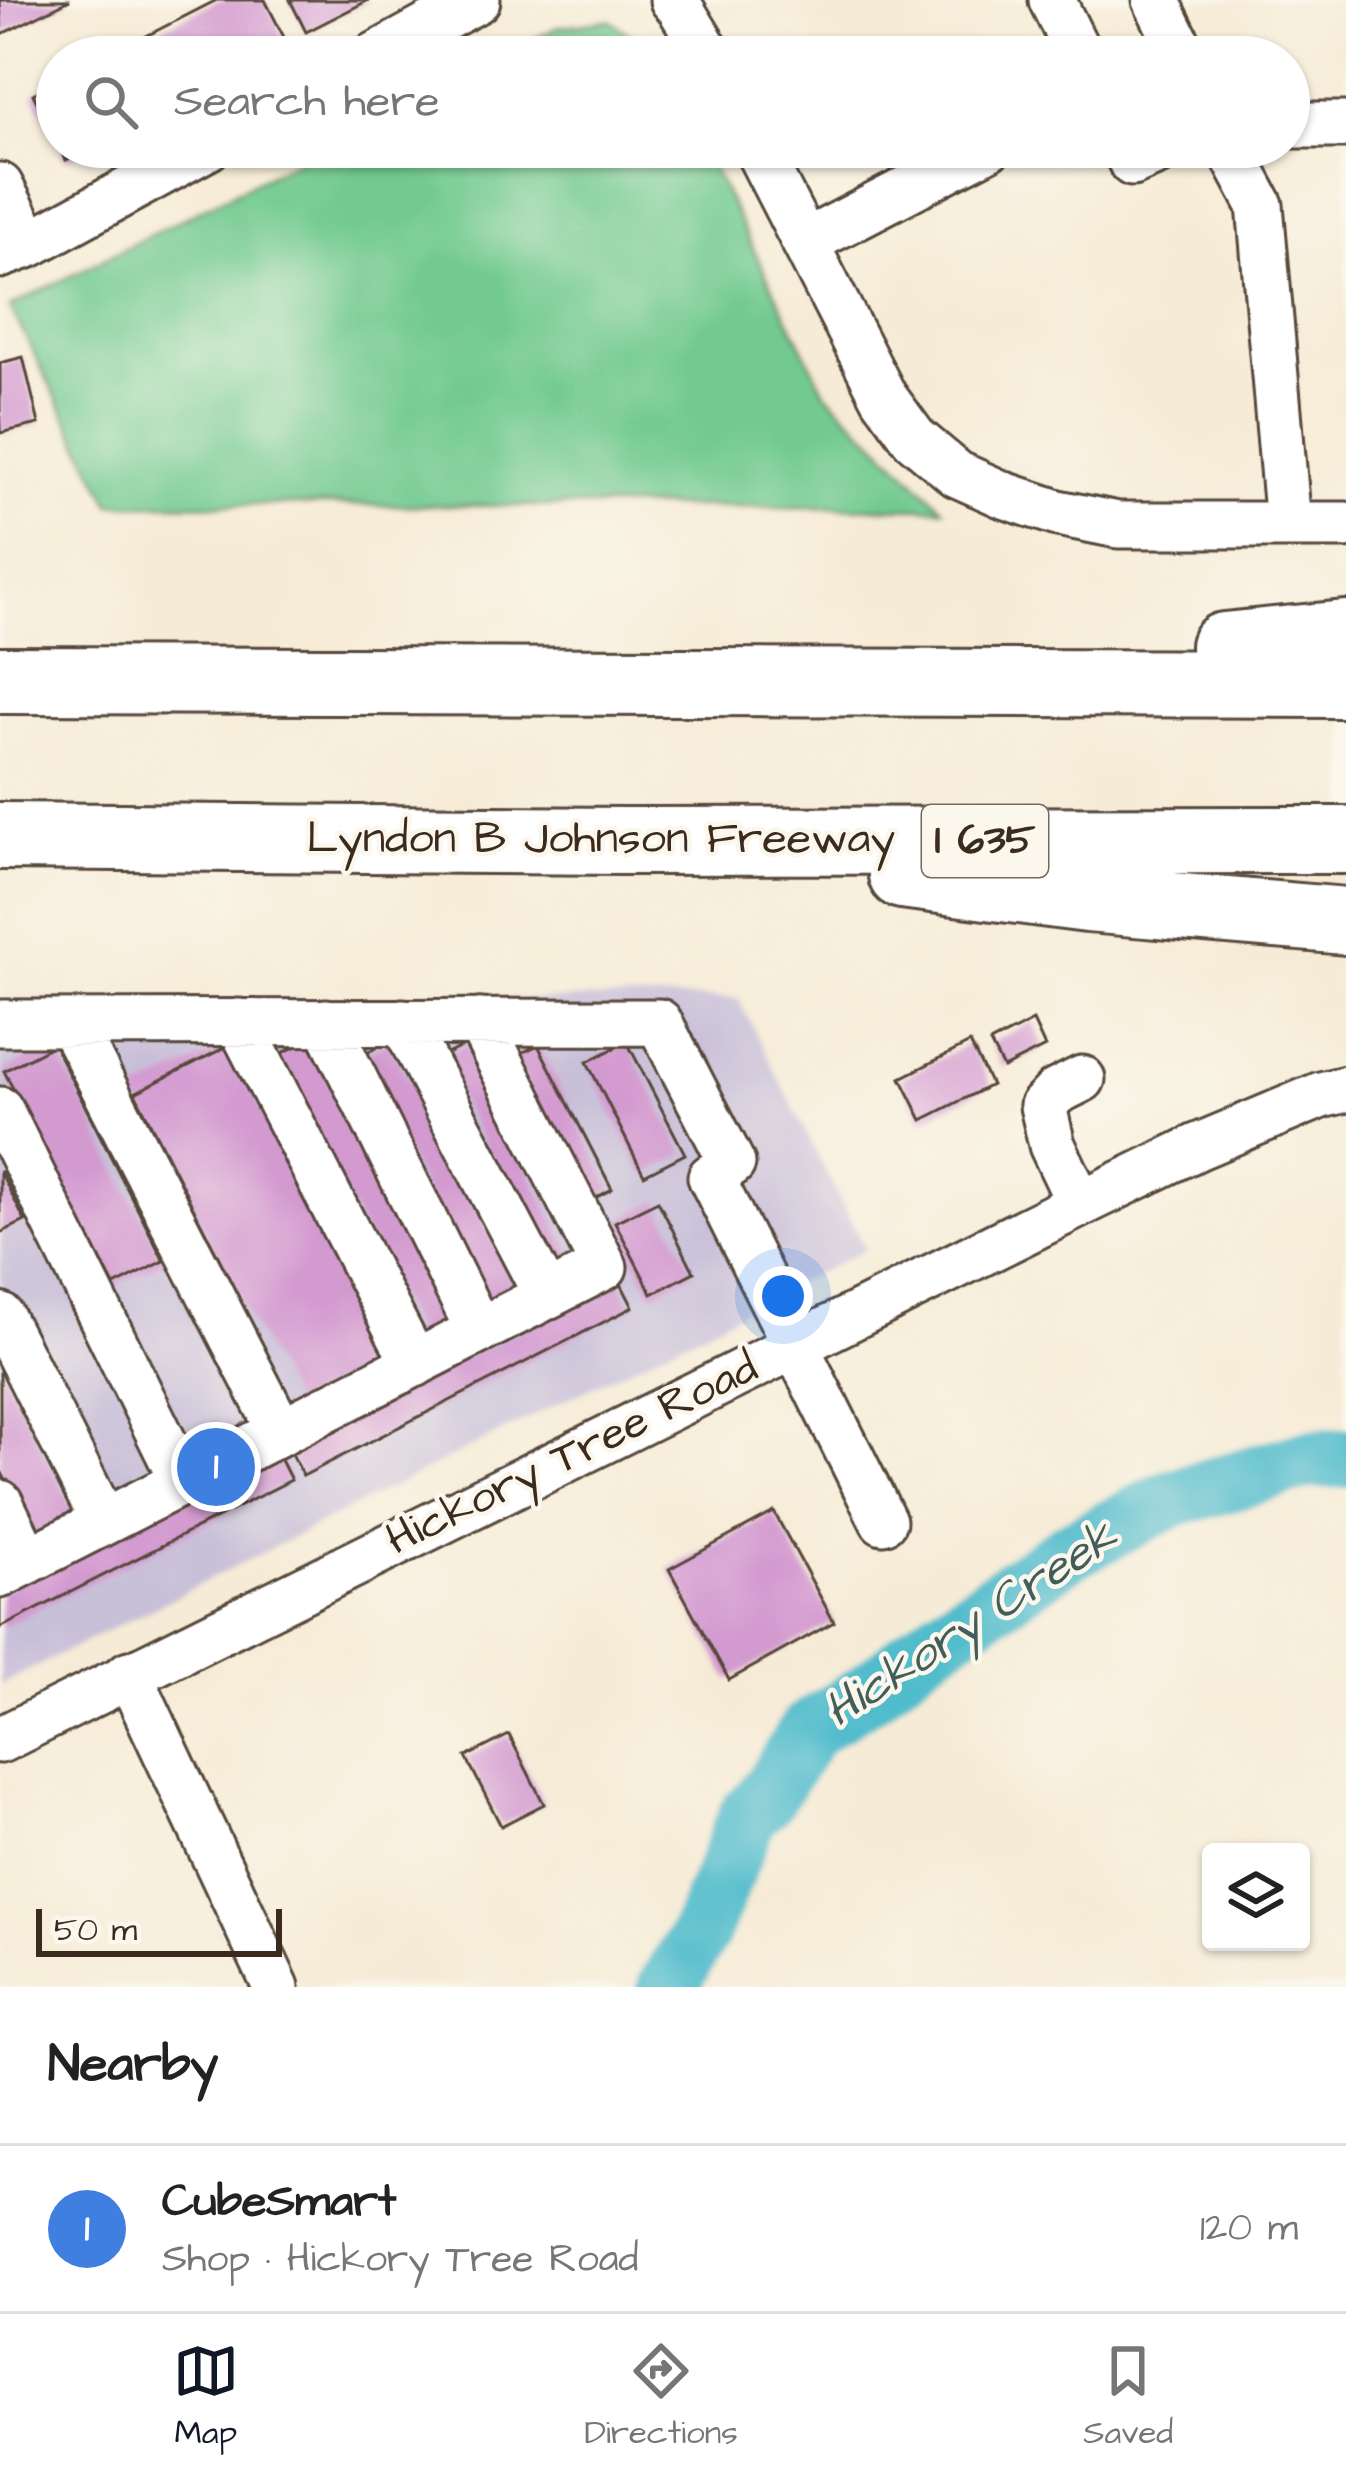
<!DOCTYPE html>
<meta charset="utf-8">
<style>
body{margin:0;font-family:"Architects Daughter",sans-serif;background:#f2f2f2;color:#222}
.controls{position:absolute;right:36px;bottom:36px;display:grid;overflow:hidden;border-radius:12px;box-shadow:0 3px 9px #0004}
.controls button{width:108px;height:108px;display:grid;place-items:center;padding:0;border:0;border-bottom:3px solid #e0e0e0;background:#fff;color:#222;font:60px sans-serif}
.scale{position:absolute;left:36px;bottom:30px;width:246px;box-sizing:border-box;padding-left:12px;border:6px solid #3b2a1e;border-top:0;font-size:33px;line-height:42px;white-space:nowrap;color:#3b2a1e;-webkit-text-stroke:9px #fbf7ec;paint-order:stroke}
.you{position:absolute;left:783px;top:1296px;width:42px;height:42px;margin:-30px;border:9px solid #fff;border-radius:50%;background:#1a73e8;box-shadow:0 0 0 18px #1a73e833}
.badge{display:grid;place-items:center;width:78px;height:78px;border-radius:50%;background:#111827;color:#fff;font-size:39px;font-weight:700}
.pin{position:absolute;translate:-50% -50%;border:6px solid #fff;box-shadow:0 3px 12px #0006}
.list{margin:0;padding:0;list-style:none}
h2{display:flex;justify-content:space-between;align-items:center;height:156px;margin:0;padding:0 48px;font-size:51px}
h2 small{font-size:39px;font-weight:400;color:#767676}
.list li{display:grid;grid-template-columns:78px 1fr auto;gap:36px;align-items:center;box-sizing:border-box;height:168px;padding:0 48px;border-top:3px solid #e0e0e0}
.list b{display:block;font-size:45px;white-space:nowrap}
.list p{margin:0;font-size:39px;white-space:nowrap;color:#767676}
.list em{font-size:39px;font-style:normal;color:#767676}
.icon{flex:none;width:66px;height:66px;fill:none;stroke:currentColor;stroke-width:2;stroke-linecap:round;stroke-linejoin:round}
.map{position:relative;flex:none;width:1346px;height:1987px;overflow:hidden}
.search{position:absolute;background:#fff;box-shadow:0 3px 9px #0004;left:36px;right:36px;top:36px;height:132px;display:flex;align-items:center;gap:30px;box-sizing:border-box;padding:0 42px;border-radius:66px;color:#767676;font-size:45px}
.sheet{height:324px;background:#fff}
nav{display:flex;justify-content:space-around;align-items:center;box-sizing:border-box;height:168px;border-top:3px solid #e0e0e0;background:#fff;font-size:33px;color:#767676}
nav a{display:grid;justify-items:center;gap:6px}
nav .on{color:#111827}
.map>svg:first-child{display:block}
.industrial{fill:#c8bfd8}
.green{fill:#72ca90;stroke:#567a57;stroke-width:3}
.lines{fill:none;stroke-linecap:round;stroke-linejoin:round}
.river{stroke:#51bccc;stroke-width:60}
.building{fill:#d39ad0}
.minor-casing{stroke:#57473a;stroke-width:51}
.highway-casing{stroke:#57473a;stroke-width:72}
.minor{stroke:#fff;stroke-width:45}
.highway{stroke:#fff;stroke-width:66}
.labels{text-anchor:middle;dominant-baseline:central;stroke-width:9;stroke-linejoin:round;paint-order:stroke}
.shield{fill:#fbf7ec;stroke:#75685c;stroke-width:3}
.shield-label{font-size:42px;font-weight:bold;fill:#3b2a1e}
.street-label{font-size:45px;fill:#3b2a1e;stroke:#fbf7ec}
.water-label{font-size:48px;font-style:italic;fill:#435d5b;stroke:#fbf7ec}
</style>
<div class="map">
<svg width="1346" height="1987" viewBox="0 0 1346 1987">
<rect width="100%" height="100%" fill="#fbf7ec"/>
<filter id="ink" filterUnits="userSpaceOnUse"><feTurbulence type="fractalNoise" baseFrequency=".00833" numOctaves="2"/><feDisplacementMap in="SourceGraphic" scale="24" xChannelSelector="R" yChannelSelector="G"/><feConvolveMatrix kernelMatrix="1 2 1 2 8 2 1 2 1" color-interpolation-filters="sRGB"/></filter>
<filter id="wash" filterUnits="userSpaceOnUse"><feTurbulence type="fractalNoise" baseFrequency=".004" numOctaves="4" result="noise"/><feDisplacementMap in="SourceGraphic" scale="48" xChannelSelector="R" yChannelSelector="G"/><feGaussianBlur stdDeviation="2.7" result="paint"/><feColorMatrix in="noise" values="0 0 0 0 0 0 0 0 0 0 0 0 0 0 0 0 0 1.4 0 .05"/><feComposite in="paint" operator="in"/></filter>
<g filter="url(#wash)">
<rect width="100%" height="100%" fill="#f6ebd6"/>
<path class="industrial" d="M738,998L865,1249L0,1685V1002Z"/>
<path class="green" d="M609,20L654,50L657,57H499L558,27Z
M323,147H702L825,392L943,508L111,504L10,307Z"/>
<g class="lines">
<path class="river" d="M667,1987L700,1932L748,1815L764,1800L809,1730L871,1690L921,1650L1069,1551L1170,1499L1310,1459L1346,1458"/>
</g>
<g id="blocks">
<path class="building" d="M0,0H70L2,34Z
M217,0H265L289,47L269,57H105Z
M290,0H369L306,32Z
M57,81V141L33,94Z
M60,147H92L66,160Z
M23,357L39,424L0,433V363Z
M1033,1021L1045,1047L1003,1068L990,1043Z
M308,1040L453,1325L420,1342L275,1057Z
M389,1041L518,1292L485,1309L357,1058Z
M627,1042L685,1154L644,1175L587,1062Z
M970,1043L991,1085L922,1120L901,1078Z
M54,1045L164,1261L114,1286L4,1071Z
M465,1045L576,1262L549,1276L439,1058Z
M538,1045L612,1189L586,1203L512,1058Z
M228,1046L386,1357L293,1404L135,1093Z
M0,1171L25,1221L0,1233Z
M658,1201L694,1272L652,1294L615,1222Z
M619,1280L633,1307L303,1476L289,1448Z
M0,1368L75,1516L34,1536L0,1469Z
M277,1452L291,1480L0,1628V1593Z
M774,1512L834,1622L729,1680L669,1569Z
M509,1735L544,1804L501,1826L466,1757Z"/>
</g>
</g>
<g filter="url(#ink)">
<use href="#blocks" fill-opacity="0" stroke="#57473a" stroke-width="3"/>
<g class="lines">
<defs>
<path id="minor" d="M673,0L679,6L710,57
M1052,0L1080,57
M1156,0L1184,57
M373,57L477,0
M1289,125H1346
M756,147L884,397L914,438L957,474L1004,495L1058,513L1118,525H1346
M1124,147L1132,163L1169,147
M1229,147L1260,205L1288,525
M0,186L30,244
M806,242L989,147
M0,255L30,244L208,147
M239,1022L415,1364
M326,1022L479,1331
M403,1022L547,1296
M0,1023L659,1022L732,1163L711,1177L883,1521
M71,1023L281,1432
M0,1110L183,1482
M1080,1204L1052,1145L1043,1106L1056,1092L1082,1079
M0,1316L104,1522
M0,1503L28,1561
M0,1575L604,1267L480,1022
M129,1674L276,1987
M0,1740L1080,1204L1197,1147L1321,1095L1346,1089"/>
<path id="highway" d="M1224,646L1346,634
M0,680L1346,684
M0,836L624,841L1346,840
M902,875L1088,899L1346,921"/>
</defs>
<use href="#minor" class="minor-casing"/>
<use href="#highway" class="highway-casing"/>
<use href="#minor" class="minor"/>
<use href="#highway" class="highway"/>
</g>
</g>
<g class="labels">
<rect class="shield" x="922" y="805" width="126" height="72" rx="9"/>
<g class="shield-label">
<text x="985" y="841">I 635</text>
</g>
<g class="street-label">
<text x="601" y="839">Lyndon B Johnson Freeway</text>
<text transform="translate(572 1454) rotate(-26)">Hickory Tree Road</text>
</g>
<g class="water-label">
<text transform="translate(971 1624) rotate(-33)">Hickory Creek</text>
</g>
</g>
</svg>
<div class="controls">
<button><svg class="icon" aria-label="layers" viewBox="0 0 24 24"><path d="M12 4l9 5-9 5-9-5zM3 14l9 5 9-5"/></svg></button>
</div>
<div class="scale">50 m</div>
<div class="you"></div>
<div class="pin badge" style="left:216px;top:1467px;background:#3f7fe0">1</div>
<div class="search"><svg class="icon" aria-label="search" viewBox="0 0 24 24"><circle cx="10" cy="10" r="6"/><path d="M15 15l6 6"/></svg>Search here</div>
</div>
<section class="sheet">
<h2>Nearby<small></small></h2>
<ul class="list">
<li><span class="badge" style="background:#3f7fe0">1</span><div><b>CubeSmart</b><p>Shop · Hickory Tree Road</p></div><em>120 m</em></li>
</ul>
</section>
<nav>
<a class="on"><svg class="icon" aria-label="map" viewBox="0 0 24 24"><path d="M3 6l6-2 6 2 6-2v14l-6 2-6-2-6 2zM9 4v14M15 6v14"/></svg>Map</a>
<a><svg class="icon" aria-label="directions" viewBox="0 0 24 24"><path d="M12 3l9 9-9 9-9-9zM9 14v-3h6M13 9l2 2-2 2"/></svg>Directions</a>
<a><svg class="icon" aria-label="saved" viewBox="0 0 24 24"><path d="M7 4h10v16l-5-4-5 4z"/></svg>Saved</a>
</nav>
